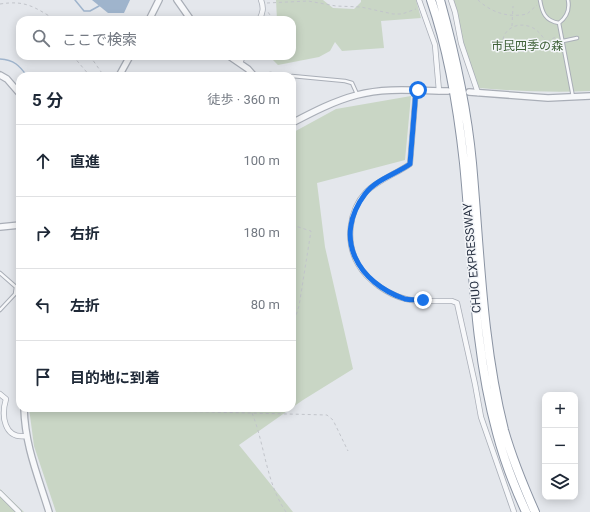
<!DOCTYPE html>
<html lang="ja">
<meta charset="utf-8">
<style>
body{margin:0;font-family:Roboto,"Noto Sans JP",sans-serif;background:#f6f6f7;color:#1f2937}
.controls{position:absolute;right:12px;bottom:12px;display:grid;overflow:hidden;border-radius:8px;box-shadow:0 2px 10px #0003}
.controls button{width:36px;height:36px;display:grid;place-items:center;padding:0;border:0;border-bottom:1px solid #e0e1e3;background:#fff;color:#1f2937;font:20px sans-serif}
.stop{position:absolute;width:12px;height:12px;margin:-9px;border:3px solid #1a73e8;border-radius:50%;background:#fff}
.stop.end{background:#1a73e8;border-color:#fff;box-shadow:0 1px 4px #0008}
.list{margin:0;padding:0;list-style:none}
h2{display:flex;justify-content:space-between;align-items:center;height:52px;margin:0;padding:0 16px;font-size:17px}
h2 small{font-size:13px;font-weight:400;color:#747a83}
.list li{display:grid;grid-template-columns:26px 1fr auto;gap:12px;align-items:center;box-sizing:border-box;height:72px;padding:0 16px;border-top:1px solid #e0e1e3}
.list b{display:block;font-size:15px;white-space:nowrap}
.list em{font-size:13px;font-style:normal;color:#747a83}
.icon{flex:none;width:22px;height:22px;fill:none;stroke:currentColor;stroke-width:2;stroke-linecap:round;stroke-linejoin:round}
.map{position:relative;flex:none;width:590px;height:512px;overflow:hidden}
.search{position:absolute;background:#fff;box-shadow:0 2px 10px #0003;left:16px;top:16px;width:280px;height:44px;display:flex;align-items:center;gap:10px;box-sizing:border-box;padding:0 14px;border-radius:12px;color:#747a83;font-size:15px}
.panel{position:absolute;background:#fff;box-shadow:0 2px 10px #0003;left:16px;top:72px;width:280px;height:340px;border-radius:12px}
.map>svg:first-child{display:block}
.green{fill:#c9d6c5}
.water{fill:#9fb4cc}
.lines{fill:none;stroke-linecap:round;stroke-linejoin:round}
.stream{stroke:#9fb4cc;stroke-width:1.5}
.service-casing{stroke:#a9aeb7;stroke-width:4.5}
.minor-casing{stroke:#a9aeb7;stroke-width:6}
.tertiary-casing{stroke:#a9aeb7;stroke-width:8}
.motorway-casing{stroke:#8b94a3;stroke-width:10}
.path{stroke:#c2c5cb;stroke-width:1;stroke-dasharray:3 3;stroke-linecap:butt}
.service{stroke:#f7f8fa;stroke-width:2.5}
.minor{stroke:#f7f8fa;stroke-width:4.5}
.tertiary{stroke:#f7f8fa;stroke-width:5.5}
.motorway{stroke:#fff;stroke-width:8}
.route{stroke:#1a73e8;stroke-width:5}
.labels{text-anchor:middle;dominant-baseline:central;stroke-width:3;stroke-linejoin:round;paint-order:stroke}
.park-label{font-size:12px;fill:#3f6138;stroke:#f4f6f9}
.street-label{font-size:12px;fill:#2b3445;stroke:#f4f6f9}
</style>
<div class="map">
<svg width="590" height="512" viewBox="0 0 590 512">
<rect width="100%" height="100%" fill="#e4e7ec"/>
<path class="green" d="M276,0H323L333,8L354,9L361,2V0H416L421,18L381,21L384,48L342,51L335,42L330,51L319,57L278,65L269,56H292V20H277Z
M452,0H590V91C553,93 516,91 479,88L463,44Z
M411,96L405,160L317,183L325,247L353,369L303,400L239,445L293,512H56L34,446L29,408H292V133L336,109Z
M0,489L24,512H0Z"/>
<path class="water" d="M92,0H130L124,13H108Z"/>
<g class="lines">
<path class="stream" d="M75,0L84,11H90L99,6
M0,59C14,60 19,65 27,76"/>
<defs>
<path id="service" d="M540,0C542,12 545,21 559,23C567,17 570,10 568,0
M559,23L573,97
M563,41L577,38
M268,76L270,74L290,76
M292,76L345,81L352,83L357,94
M0,273L16,287L20,288
M0,310L15,294L16,287"/>
<path id="minor" d="M419,0L435,45L439,91
M451,0L455,12L461,43L478,93
M259,20C263,13 264,8 261,0
M240,63L243,56
M416,90L410,164C396,174 378,180 366,192C349,210 345,242 358,264C367,280 388,295 406,299C419,302 439,301 452,301L457,303L475,384L481,417L514,512
M0,394L6,399C1,416 4,439 26,436
M0,493L19,512"/>
<path id="tertiary" d="M177,0L191,20
M149,20L159,0
M229,56L248,69L254,76
M0,75L7,79L20,94
M119,76L130,56
M469,92L548,98L590,96
M292,123C313,112 334,101 357,95C387,87 418,91 448,91
M0,227L20,225
M24,408C25,446 38,476 49,512"/>
<path id="motorway" d="M431,0C449,52 458,108 464,163C473,253 473,345 497,433C504,460 514,486 526,512
M440,0C455,54 467,108 472,163C480,252 482,343 504,430C512,458 523,485 535,512"/>
</defs>
<use href="#service" class="service-casing"/>
<use href="#minor" class="minor-casing"/>
<use href="#tertiary" class="tertiary-casing"/>
<use href="#motorway" class="motorway-casing"/>
<path class="path" d="M478,0C492,13 509,18 527,14L537,5
M267,3L308,1L336,6L361,7L393,14H402L416,9
M0,4C26,0 34,7 56,20
M267,20L270,15L268,12
M512,26L513,6
M547,42C542,37 539,30 531,27C509,18 493,43 510,51C514,53 523,51 528,51L531,50L535,44L538,43L543,45C547,42 552,38 557,37
M508,49L511,41H516
M73,56L90,76
M90,56L104,76
M292,225L311,231L299,306L292,328
M122,408L131,410L327,415L333,420L348,451
M252,413C265,445 266,483 286,512"/>
<use href="#service" class="service"/>
<use href="#minor" class="minor"/>
<use href="#tertiary" class="tertiary"/>
<use href="#motorway" class="motorway"/>
</g>
<g class="lines">
<path class="route" d="M418,90H416L410,164C396,174 375,180 365,194C332,238 358,283 405,299C411,300 418,300 423,300"/>
</g>
<g class="labels">
<g class="park-label">
<text x="527" y="46">市民四季の森</text>
</g>
<g class="street-label">
<text transform="translate(472 258) rotate(-95)">CHUO EXPRESSWAY</text>
</g>
</g>
</svg>
<div class="controls">
<button>+</button>
<button>−</button>
<button><svg class="icon" aria-label="layers" viewBox="0 0 24 24"><path d="M12 4l9 5-9 5-9-5zM3 14l9 5 9-5"/></svg></button>
</div>
<div class="stop" style="left:418px;top:90px"></div>
<div class="stop end" style="left:423px;top:300px"></div>
<div class="search"><svg class="icon" aria-label="search" viewBox="0 0 24 24"><circle cx="10" cy="10" r="6"/><path d="M15 15l6 6"/></svg>ここで検索</div>
<section class="panel">
<h2>5 分<small>徒歩 · 360 m</small></h2>
<ul class="list">
<li><svg class="icon" aria-label="ahead" viewBox="0 0 24 24"><path d="M12 20V5M6 11l6-6 6 6"/></svg><div><b>直進</b></div><em>100 m</em></li>
<li><svg class="icon" aria-label="right" viewBox="0 0 24 24"><path d="M7 20v-9h11M14 6l5 5-5 5"/></svg><div><b>右折</b></div><em>180 m</em></li>
<li><svg class="icon" aria-label="left" viewBox="0 0 24 24"><path d="M17 20v-9H6M10 6l-5 5 5 5"/></svg><div><b>左折</b></div><em>80 m</em></li>
<li><svg class="icon" aria-label="arrive" viewBox="0 0 24 24"><path d="M6 21V4h12l-3 4 3 4H6"/></svg><div><b>目的地に到着</b></div></li>
</ul>
</section>
</div>
